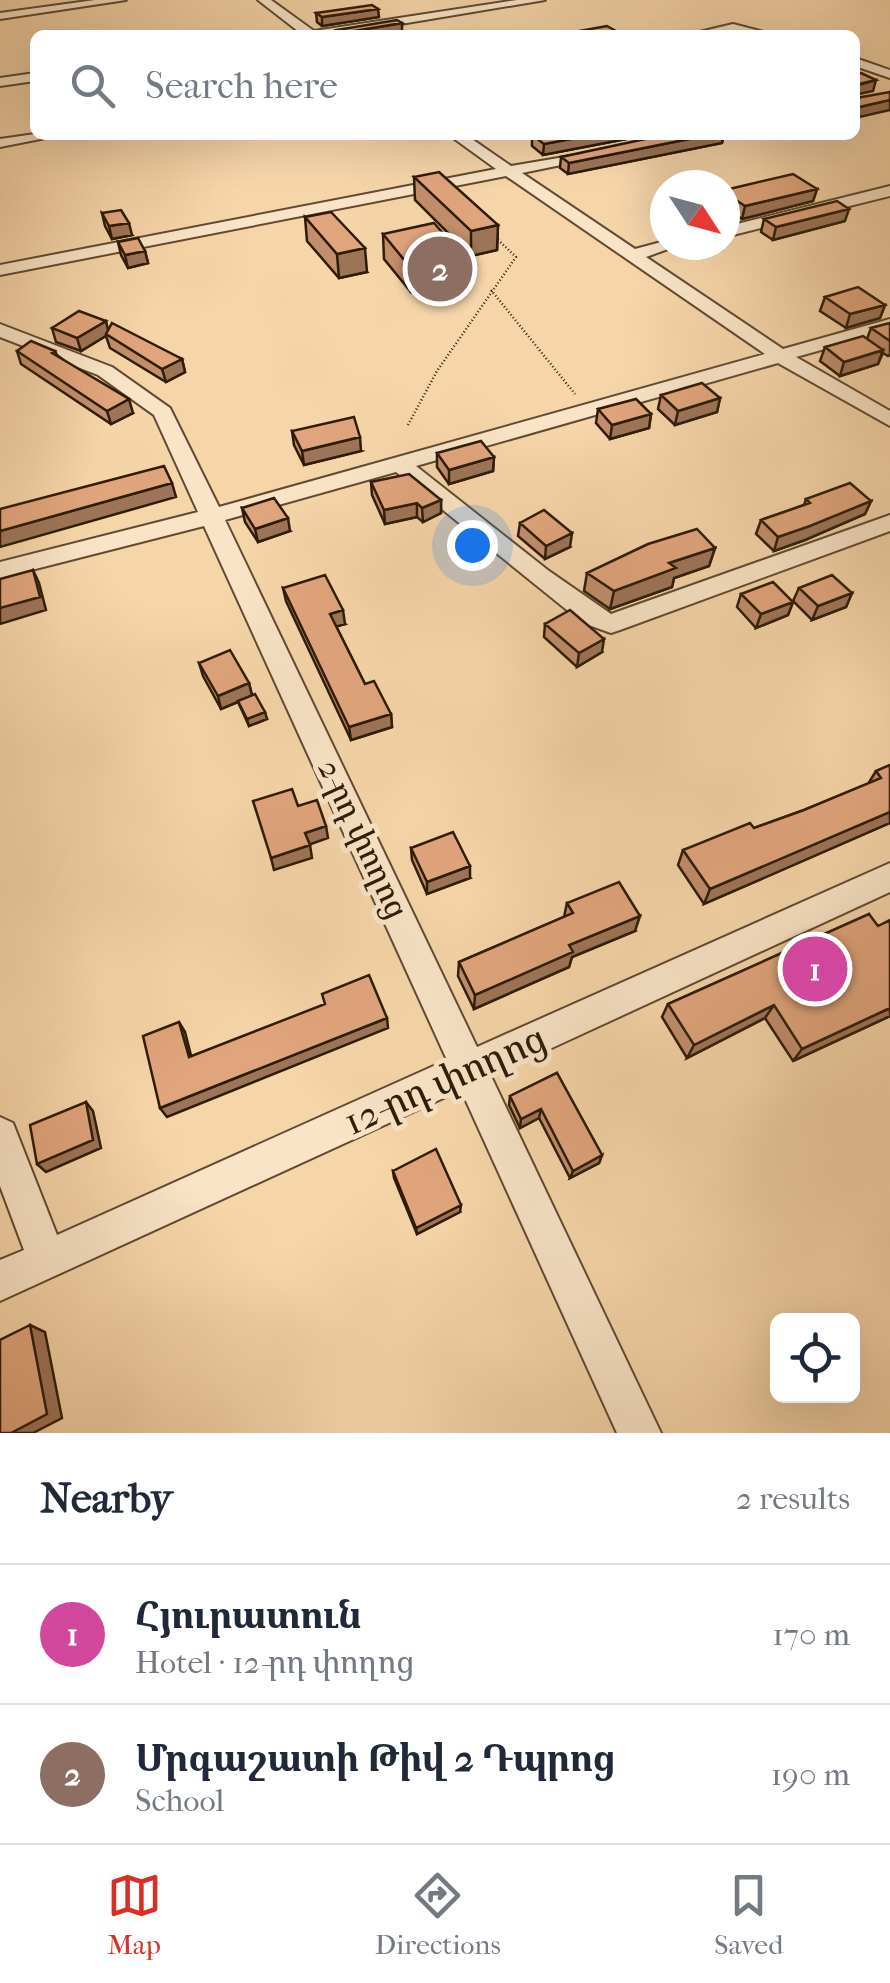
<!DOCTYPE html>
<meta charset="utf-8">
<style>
body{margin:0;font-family:"IM FELL French Canon","Noto Serif Armenian",serif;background:#f2f2f3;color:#1f2937}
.controls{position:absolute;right:30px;bottom:30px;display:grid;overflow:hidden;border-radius:15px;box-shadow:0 10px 40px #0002}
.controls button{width:90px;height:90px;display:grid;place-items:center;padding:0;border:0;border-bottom:2px solid #e0e1e3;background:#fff;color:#1f2937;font:50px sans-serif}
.compass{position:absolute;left:650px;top:170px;width:90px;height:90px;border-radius:50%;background:#fff;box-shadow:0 10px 40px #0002;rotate:126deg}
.you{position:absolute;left:472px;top:545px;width:35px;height:35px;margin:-25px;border:8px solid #fff;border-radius:50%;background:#1a73e8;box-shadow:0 0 0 15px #1a73e833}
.badge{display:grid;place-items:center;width:65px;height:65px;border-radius:50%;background:#d93025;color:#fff;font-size:32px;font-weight:700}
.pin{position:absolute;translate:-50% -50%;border:5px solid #fff;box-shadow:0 2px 10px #0006}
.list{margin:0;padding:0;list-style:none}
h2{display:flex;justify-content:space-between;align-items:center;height:130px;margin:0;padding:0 40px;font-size:42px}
h2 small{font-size:32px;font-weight:400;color:#747a83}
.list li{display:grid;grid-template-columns:65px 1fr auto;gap:30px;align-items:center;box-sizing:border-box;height:140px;padding:0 40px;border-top:2px solid #e0e1e3}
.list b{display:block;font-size:38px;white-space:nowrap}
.list p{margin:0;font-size:32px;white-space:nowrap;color:#747a83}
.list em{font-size:32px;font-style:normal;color:#747a83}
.icon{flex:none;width:55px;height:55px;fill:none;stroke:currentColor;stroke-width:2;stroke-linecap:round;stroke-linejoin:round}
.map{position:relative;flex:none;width:890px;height:1433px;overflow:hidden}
.search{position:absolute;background:#fff;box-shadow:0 10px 40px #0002;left:30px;right:30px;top:30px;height:110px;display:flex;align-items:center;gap:25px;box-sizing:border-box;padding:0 35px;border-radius:15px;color:#747a83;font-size:38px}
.sheet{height:410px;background:#fff}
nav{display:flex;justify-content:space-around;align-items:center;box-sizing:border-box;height:140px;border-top:2px solid #e0e1e3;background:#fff;font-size:28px;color:#747a83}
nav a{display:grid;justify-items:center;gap:5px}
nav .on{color:#d93025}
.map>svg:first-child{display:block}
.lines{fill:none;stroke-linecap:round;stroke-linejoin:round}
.minor-casing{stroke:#604a31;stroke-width:4}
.path{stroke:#2e1c09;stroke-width:2.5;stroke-dasharray:1 2.5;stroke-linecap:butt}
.minor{fill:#f9e4c7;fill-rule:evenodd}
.wall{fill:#c28e6c;stroke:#2e1c09;stroke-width:2.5}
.shaded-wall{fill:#9e7458;stroke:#2e1c09;stroke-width:2.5}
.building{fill:#e1a57d;stroke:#2e1c09;stroke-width:2.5}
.labels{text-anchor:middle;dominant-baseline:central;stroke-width:10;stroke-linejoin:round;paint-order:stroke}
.street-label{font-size:32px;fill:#2e1c09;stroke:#f9e4c7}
.near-street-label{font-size:38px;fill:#2e1c09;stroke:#f9e4c7}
</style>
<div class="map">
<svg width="890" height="1433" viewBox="0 0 890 1433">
<rect width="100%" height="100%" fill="#f6d5a9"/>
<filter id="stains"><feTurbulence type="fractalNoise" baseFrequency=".002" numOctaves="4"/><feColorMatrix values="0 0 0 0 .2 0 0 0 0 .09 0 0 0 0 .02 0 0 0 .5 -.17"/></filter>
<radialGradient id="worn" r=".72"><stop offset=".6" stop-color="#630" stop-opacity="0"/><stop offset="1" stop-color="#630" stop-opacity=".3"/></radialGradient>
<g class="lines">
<defs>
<path id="minor" d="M95,0H126L0,19V13Z
M258,0H271L314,31L517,0H545L335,35H303Z
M733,24L775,35L733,32L687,35Z
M855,58L890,70V78L855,66Z
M35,73V81L0,86V78Z
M35,134L61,135L0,147V139Z
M449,135H466L511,166L600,151V157L522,173L635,249L665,241V245H679L646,257L783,349L890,319V331L796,357L890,411V426L778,363L416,466L549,571L611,614L890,515V531L620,630L611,633L583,623L396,472L225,520L477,1047L890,863V892L491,1076L661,1433H617L461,1090L0,1301V1260L24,1250L0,1186V1117L13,1123L57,1235L447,1060L204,526L0,578V562L198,512L154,415L98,375L0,337V324L112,367L170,408L219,507L765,354L506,176L0,275V265L496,169Z
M890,186V196L725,237V227Z"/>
</defs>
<use href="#minor" class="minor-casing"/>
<path class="path" d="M491,290L575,394
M408,425L437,371L516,257L494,236"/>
<use href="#minor" class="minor"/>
</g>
<path class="wall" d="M316,13L379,17L322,26L317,22Z
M532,135H647L543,155L532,146Z
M723,138L722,143L568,174L560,168L561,157Z
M414,177L498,225L497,250L471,256L415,200Z
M817,189L813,201L742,219L725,207V190Z
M102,213L132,235L112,239L105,226Z
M305,217L367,272L339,278L307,241Z
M764,219L845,221L773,240L761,232Z
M383,234L463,280L411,292L384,259Z
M118,242L145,251L148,263L128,268L121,255Z
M825,297L885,305L880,318L846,328L820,311Z
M890,323V355L888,356L883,353L878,364L840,376L820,361L825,347L867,339L871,328Z
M52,328L108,330L182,359L185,372L166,382L110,348L106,336L81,351L56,342Z
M17,351H55L57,355L133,413L111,424L21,364Z
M661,395L720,398L717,412L675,425L658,409Z
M598,409L651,414L649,428L610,439L596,423Z
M292,431L361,451L304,465L294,445Z
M437,453L494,457L493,471L449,484L437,467Z
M371,482L441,500V513L423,522L417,517L385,524L372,495Z
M806,499L871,501L865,514L805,540L774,551L756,534L761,520L804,505Z
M242,508L290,531L258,542L245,522Z
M520,523L570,547L545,559L518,536Z
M715,548L709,566L674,578L672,587L610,609L584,591L587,573Z
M283,588L345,624L336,626L365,684L391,714L392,727L351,740L286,601Z
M799,588L852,593L846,607L812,620L793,601Z
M741,594L793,602L788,615L756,628L737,607Z
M545,624L602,652L577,667L544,637Z
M199,663L249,683L252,695L267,719L249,726L238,702L221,709L203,676Z
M890,765V823L704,904L678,865L683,850L754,828L804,810L868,784L876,771Z
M411,848L470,878L427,894L412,860Z
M567,903L635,931L572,957L569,967L474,1009L458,976L459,962L564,917Z
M869,914L890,1016L793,1061L765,1018L687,1058L662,1017L668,1004Z
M557,1073L602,1155L599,1163L570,1178L539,1118L520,1128L509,1105L510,1096Z
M393,1171L460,1212L417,1234L394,1178Z"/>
<path class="shaded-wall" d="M378,9L379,17L322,26V17Z
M402,23V32L383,35H342V33Z
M876,80L873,91L855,95V86Z
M890,100V110L855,118V108Z
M592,135H647L543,155L544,144Z
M709,135H737L723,138L722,143L568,174L569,163Z
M817,189L813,201L742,219L745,206Z
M849,209L845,221L773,240L776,227Z
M129,223L132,235L112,239L109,226Z
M498,225L497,250L471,256V231Z
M365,248L367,272L339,278L337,254Z
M145,251L148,263L128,268L125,255Z
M463,256V280L411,292L410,267Z
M885,305L880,318L846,328L850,314Z
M106,321L109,334L81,351L77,338Z
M883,350L878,364L840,376L844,362Z
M182,359L185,372L166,382L162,369Z
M720,398L717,412L675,425L678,411Z
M129,399L133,413L111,424L107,411Z
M651,414L649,428L610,439L612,425Z
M360,437L361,451L304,465L302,451Z
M494,457L493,471L449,484V470Z
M172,483L176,497L0,547V531Z
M441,500V513L423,522L422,508Z
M871,501L865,514L805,540L774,551L778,537Z
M417,503V517L385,524L384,510Z
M288,518L290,531L258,542L255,529Z
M572,533L570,547L545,559L546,546Z
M715,548L709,566L674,578L672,587L610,609L614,591L669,563Z
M33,570L39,583L46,610L0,624V608Z
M852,593L846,607L812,620L818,606Z
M793,602L788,615L756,628L761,614Z
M343,610L345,624L332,628L330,614Z
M604,639L602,652L577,667L579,653Z
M249,683L252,696L221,709L218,696Z
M265,712L267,719L249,726L247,719Z
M391,714L392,727L351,740L349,727Z
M890,812V823L704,904L710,889Z
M326,826L328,838L308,845L305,833Z
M310,845L312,858L274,870L271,858Z
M470,866V878L427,894V882Z
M640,916L635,931L572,957L569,967L474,1009L475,995L569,945Z
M774,1005L765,1018L687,1058L694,1045Z
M890,1008V1016L793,1061L802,1049Z
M387,1018L388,1028L167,1117L160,1108Z
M179,1022L185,1032L194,1067L189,1057Z
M86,1102L93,1111L101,1148L46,1172L37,1164Z
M541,1109L539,1118L520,1128L521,1119Z
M602,1155L599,1163L570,1178L573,1171Z
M461,1205L460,1212L417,1234L416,1228Z
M30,1325L45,1332L62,1418L33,1433H11Z"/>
<path class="building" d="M372,5L378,9L322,17L316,13Z
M397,20L402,23L342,33L337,30Z
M607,26L623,35H557Z
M861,73L876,80L855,85L856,98L890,92V100L855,108V74Z
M532,135H592L544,144Z
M664,135H709L569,163L561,157Z
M439,172L498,225L471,231L414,177Z
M793,174L817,189L745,206L725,193V190Z
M837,201L849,209L776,227L764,219Z
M121,210L129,223L109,226L102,213Z
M331,212L365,248L337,254L305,217Z
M434,223L463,256L410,267L383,234Z
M138,238L145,251L125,255L118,242Z
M858,287L885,305L850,314L825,297Z
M79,311L106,321L77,338L52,328Z
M112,323L182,359L162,369L106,334Z
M890,323V341L871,328Z
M863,336L883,350L844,362L825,347Z
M31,341L55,351L52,353L129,399L107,411L17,351Z
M702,383L720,398L678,411L661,395Z
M636,399L651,414L612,425L598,409Z
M354,417L360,437L302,451L292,431Z
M481,441L494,457L449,470L437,453Z
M164,466L172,483L0,531V509Z
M409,474L441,500L422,508L417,503L384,510L371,482Z
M850,483L871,501L810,526L778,537L761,520L810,503L806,499Z
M274,498L288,518L255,529L242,508Z
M544,510L572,533L546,546L520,523Z
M697,529L715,548L669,563L676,568L614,591L587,573L648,544Z
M33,570L40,597L0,608V579Z
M325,575L343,610L330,614L365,684L374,681L391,714L349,727L283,588Z
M832,575L852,593L818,606L799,588Z
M773,582L793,602L761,614L741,594Z
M570,610L604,639L579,653L545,624Z
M230,650L249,683L218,696L199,663Z
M255,694L265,712L247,719L238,701Z
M890,765V812L710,889L683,850L750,823L754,828L804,810L881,778L876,771Z
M292,789L298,806L317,800L326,826L305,833L310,845L271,858L253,801Z
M453,832L470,866L427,882L411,848Z
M619,882L640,916L569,945L573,952L475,995L459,962L573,913L567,903Z
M869,914L878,926L890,920V1008L802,1049L774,1005L694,1045L668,1004Z
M369,975L387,1018L160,1108L143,1036L179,1022L189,1057L325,1004L322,994Z
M557,1073L602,1155L573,1171L541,1109L521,1119L510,1096Z
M86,1102L93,1140L37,1164L30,1125Z
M436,1149L461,1205L416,1228L393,1171Z
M30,1325L47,1414L11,1433H0V1340Z"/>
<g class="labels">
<g class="street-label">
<text transform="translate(363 839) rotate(65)">2-րդ փողոց</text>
</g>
<g class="near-street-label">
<text transform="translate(445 1080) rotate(-24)">12-րդ փողոց</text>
</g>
</g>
<rect width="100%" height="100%" filter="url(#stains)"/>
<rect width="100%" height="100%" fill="url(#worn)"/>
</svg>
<div class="controls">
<button><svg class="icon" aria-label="locate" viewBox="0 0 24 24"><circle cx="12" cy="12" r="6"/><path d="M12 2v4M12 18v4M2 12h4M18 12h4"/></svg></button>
</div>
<svg class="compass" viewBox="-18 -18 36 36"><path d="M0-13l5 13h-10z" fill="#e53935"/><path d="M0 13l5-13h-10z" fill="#747a83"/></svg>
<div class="you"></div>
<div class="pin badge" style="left:815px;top:969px;background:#d1479c">1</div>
<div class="pin badge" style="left:440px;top:269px;background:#8d6e63">2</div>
<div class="search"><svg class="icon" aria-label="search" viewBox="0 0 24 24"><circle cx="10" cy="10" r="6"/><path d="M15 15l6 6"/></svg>Search here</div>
</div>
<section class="sheet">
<h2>Nearby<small>2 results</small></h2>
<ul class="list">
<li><span class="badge" style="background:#d1479c">1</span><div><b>Հյուրատուն</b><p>Hotel · 12-րդ փողոց</p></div><em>170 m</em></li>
<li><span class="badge" style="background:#8d6e63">2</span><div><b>Մրգաշատի Թիվ 2 Դպրոց</b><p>School</p></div><em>190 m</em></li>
</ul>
</section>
<nav>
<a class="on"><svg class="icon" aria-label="map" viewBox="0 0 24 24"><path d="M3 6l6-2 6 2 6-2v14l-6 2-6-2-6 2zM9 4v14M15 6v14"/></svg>Map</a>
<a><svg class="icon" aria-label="directions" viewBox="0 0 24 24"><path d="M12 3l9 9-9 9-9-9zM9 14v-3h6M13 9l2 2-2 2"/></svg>Directions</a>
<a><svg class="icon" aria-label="saved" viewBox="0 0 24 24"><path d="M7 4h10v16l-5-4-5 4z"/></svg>Saved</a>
</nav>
